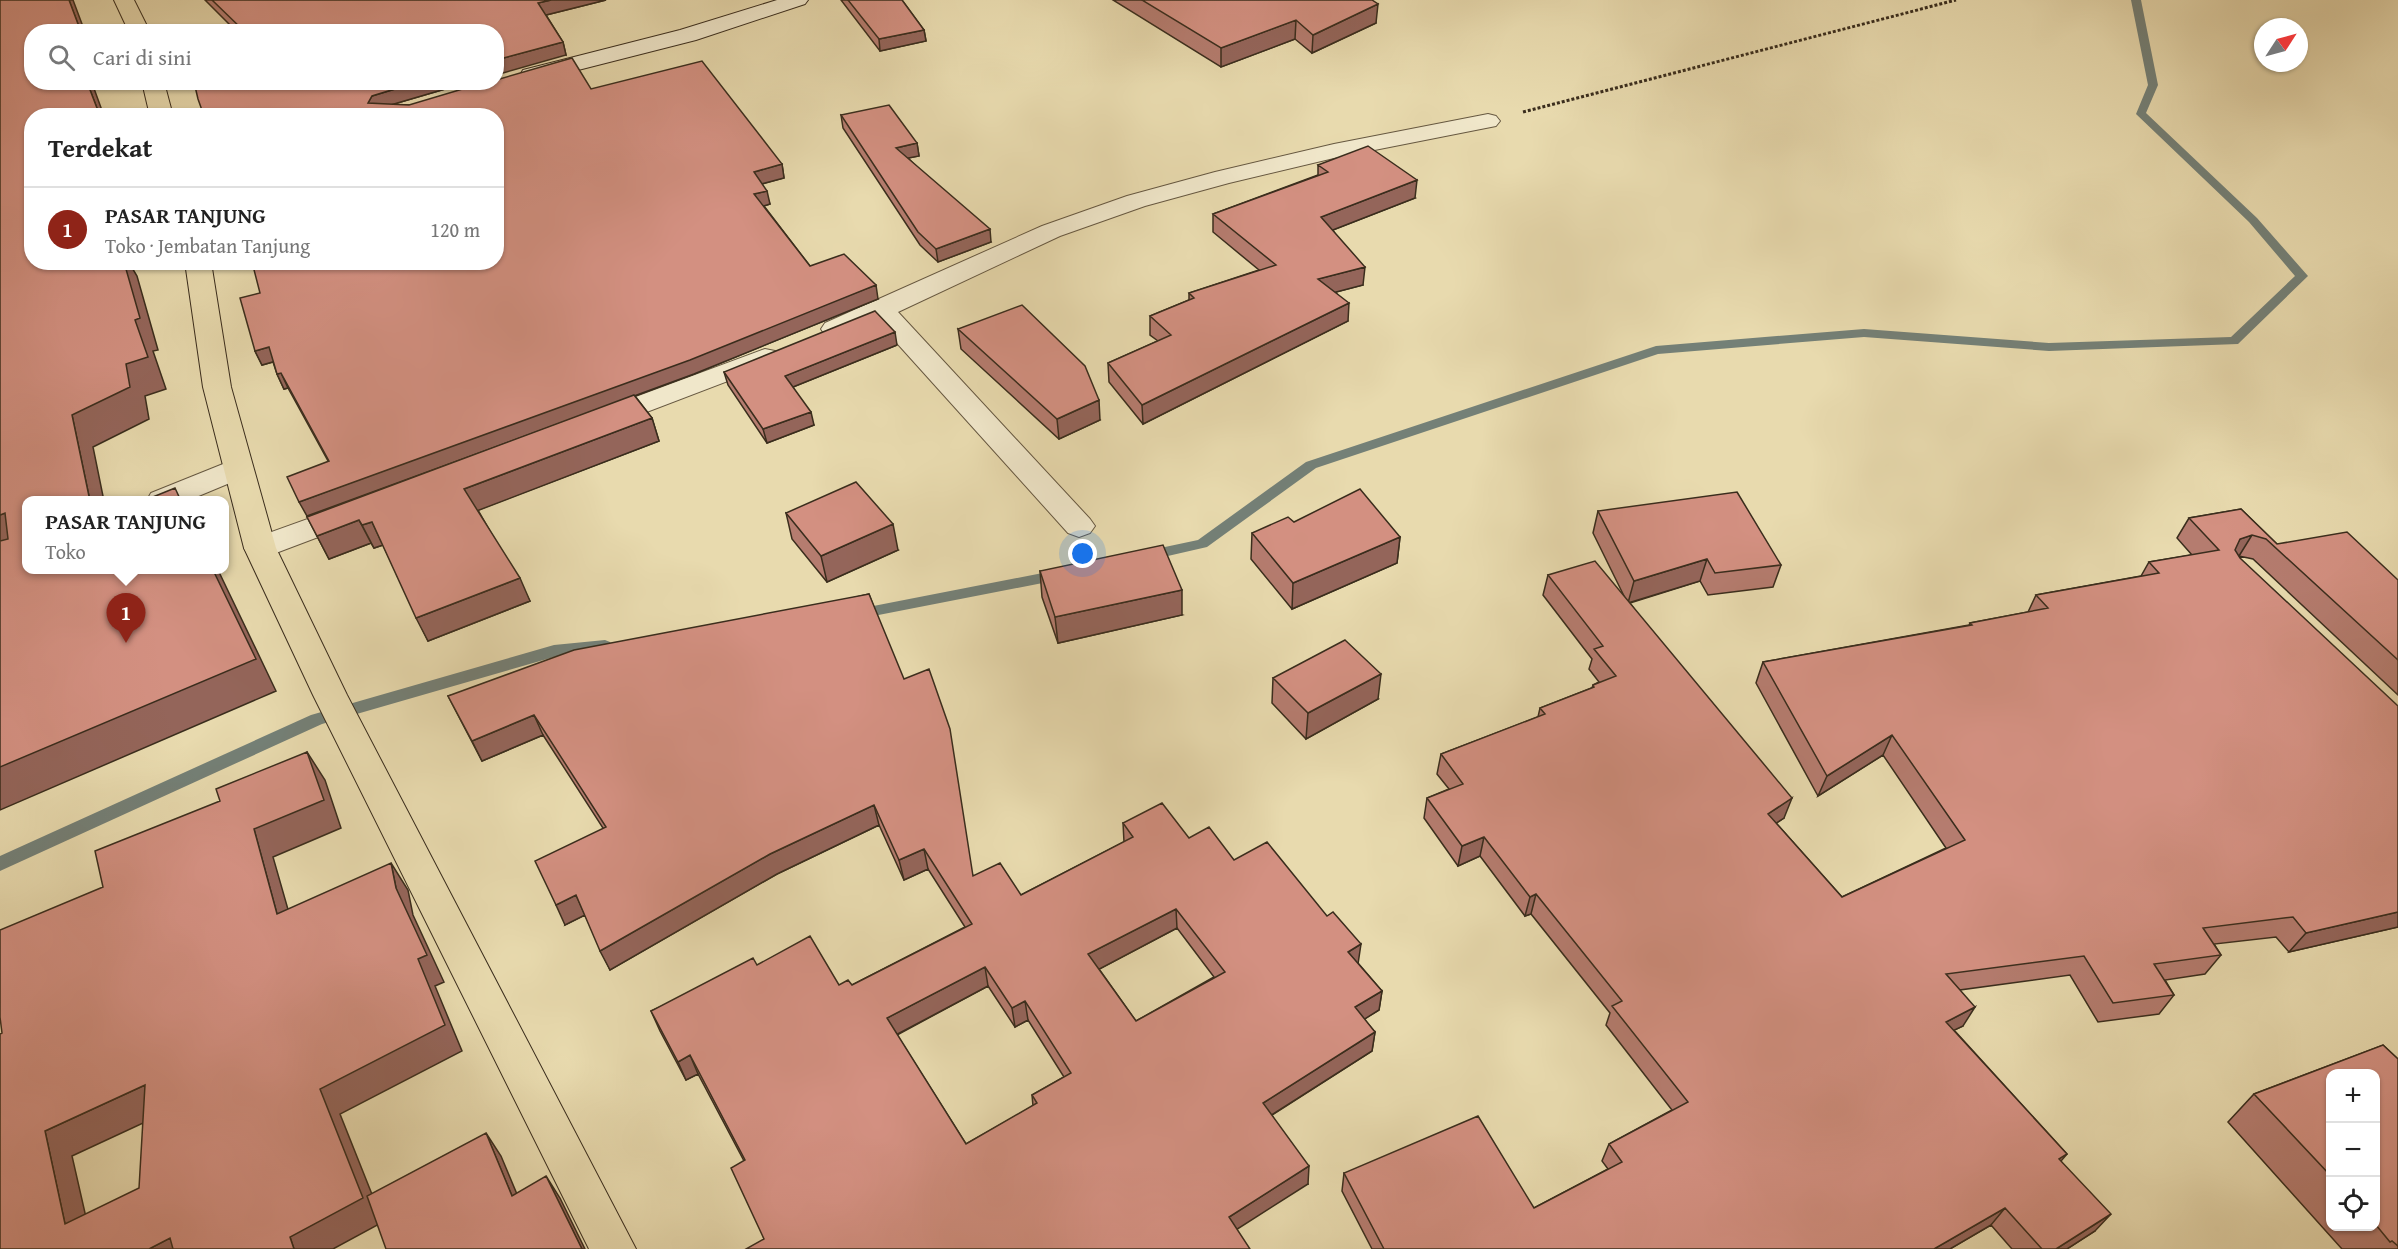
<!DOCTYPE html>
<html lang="id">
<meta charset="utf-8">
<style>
body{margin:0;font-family:"Gentium Book Plus",serif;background:#f6f6f6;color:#222}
.controls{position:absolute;right:18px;bottom:18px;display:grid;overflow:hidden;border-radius:12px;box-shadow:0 2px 4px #0004}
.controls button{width:54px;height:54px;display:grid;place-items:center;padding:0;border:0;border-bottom:2px solid #e0e0e0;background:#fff;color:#222;font:30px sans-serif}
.compass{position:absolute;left:2254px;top:18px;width:54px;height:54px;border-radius:50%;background:#fff;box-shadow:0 2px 4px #0004;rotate:54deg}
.you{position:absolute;left:1083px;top:554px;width:21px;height:21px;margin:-15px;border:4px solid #fff;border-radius:50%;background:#1a73e8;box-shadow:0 0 0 9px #1a73e833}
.badge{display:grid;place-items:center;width:39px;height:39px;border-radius:50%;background:#8f2418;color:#fff;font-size:20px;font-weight:700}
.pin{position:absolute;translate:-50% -50px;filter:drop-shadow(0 2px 3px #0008)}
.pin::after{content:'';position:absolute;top:32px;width:21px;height:18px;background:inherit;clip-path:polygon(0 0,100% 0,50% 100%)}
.popup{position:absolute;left:22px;top:496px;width:207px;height:78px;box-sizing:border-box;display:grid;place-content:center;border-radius:12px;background:#fff;filter:drop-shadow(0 2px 4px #0005);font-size:20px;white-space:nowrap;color:#767676}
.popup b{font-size:22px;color:#222}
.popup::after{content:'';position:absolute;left:50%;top:100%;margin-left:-12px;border:12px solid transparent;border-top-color:#fff}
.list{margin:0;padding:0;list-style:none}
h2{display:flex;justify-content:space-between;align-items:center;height:78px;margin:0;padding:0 24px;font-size:26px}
h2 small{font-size:20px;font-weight:400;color:#767676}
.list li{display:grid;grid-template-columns:39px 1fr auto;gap:18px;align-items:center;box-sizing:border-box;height:84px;padding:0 24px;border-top:2px solid #e0e0e0}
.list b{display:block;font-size:22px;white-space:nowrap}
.list p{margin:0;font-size:20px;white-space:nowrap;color:#767676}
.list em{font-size:20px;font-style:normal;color:#767676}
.icon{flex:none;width:33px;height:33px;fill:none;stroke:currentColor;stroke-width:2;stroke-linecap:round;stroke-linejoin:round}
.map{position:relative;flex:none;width:2398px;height:1249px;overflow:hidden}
.search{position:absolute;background:#fff;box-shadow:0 2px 4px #0004;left:24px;top:24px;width:480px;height:66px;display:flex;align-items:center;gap:15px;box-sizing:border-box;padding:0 21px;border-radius:24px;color:#767676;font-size:22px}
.panel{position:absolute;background:#fff;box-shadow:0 2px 4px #0004;left:24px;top:108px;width:480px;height:162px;border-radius:24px}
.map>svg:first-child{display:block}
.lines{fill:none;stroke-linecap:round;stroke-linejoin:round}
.stream{fill:#748077;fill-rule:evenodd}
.street-casing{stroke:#665841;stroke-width:2}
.secondary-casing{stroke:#3a2d1d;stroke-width:2}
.highway-casing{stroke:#3a2d1d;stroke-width:2}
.path{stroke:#3a2d1d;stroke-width:3;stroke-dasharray:3 2;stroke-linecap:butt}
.street{fill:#f0e7ca;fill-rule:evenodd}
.secondary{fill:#f0e7ca;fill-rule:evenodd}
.highway{fill:#e8daae;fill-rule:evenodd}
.wall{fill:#b57c6f;stroke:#3a2d1d;stroke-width:1.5;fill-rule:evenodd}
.shaded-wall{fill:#94655a;stroke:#3a2d1d;stroke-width:1.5}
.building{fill:#d39081;stroke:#3a2d1d;stroke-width:1.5;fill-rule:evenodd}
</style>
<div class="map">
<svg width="2398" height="1249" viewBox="0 0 2398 1249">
<rect width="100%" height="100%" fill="#e8daae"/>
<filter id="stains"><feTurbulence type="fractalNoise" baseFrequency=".00333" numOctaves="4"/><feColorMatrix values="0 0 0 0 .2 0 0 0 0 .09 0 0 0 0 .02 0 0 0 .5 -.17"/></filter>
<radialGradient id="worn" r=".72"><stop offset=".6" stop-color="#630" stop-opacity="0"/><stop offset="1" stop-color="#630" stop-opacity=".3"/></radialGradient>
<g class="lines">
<path class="stream" d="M2131,0H2141L2158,85L2146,113L2257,218L2308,276L2238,344L2049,351L1864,337L1658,354L1316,468L1207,547L1146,561L1139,556L1146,551L1198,540L1306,462L1656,346L1864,329L2049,343L2231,337L2295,276L2249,222L2136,114L2148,85Z
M1058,570L1065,575L1063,579L858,619L851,614L858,609Z
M605,640L610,642L613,646L610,650L554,657L322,724L0,871V856L311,715L554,645Z"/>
<defs>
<path id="street" d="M1488,114L1496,116L1500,121L1496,126L1334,158L1229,183L1145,206L1060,236L898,312L1090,519L1095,526L1090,533L1079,537L1068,533L877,321L845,335L835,337L825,335L821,329L825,323L1042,226L1127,196L1215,172L1334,144Z
M765,349L775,351L779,357L775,363L610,426L600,429L590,426L585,420L590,414Z
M238,458L249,461L253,468L249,475L189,500H147L151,493Z
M355,502L366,505L370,512L366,519L260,559L249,556L244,548L249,540Z"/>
<path id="secondary" d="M777,0H808L805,4L696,40L531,82L523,80L520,75L523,70L680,30Z"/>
<path id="highway" d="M114,0H134L150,32H129Z
M142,82H164L173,116H150Z
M185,262H211L231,387L276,548L347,695L636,1249H589L313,695L244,548L203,387Z"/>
</defs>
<use href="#street" class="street-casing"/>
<use href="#secondary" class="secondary-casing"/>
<use href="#highway" class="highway-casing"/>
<path class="path" d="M1523,112L1956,0"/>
<use href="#street" class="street"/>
<use href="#secondary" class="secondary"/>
<use href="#highway" class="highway"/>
</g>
<path class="wall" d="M205,0H606L546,15L563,42L566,55L496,32L236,31Z
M841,0H902L924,30L926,41L880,51Z
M1113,0H1372L1376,23L1312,53L1295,39L1221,67Z
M194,82H469L394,104L409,105L591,89L782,164L784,178L762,184L770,204L764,206L810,266L878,299L694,374L635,396L652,418L659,441L478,510L530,601L428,641L383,545L374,548L371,543L329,559L307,517L493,448L307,516L328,461L288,388L284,389L277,374L273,362L262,365L255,351L496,262Z
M841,115L917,143L919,156L908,158L991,242L938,262L920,245L843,128Z
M1318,165L1415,198L1333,230L1363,285L1336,292L1348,321L1143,424L1109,382L1108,363L1158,341L1150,335V316L1189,300V293L1259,270L1213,232V214L1318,175Z
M958,329L1100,420L1059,439L961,349Z
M897,345L793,387L814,425L767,443L728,385L724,372Z
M2241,509L2277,544L2398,580V695L2253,559L2239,556L2398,927L2289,952L2276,937L2214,944L2221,955L2205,974L2165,980L2174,995L2159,1014L2098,1022L2070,975L1960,990L1963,1026L1954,1030L2067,1154L2061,1161L2095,1231L2067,1249H2012L1991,1225L1950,1249H1372L1342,1191L1344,1173L1534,1208L1608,1169L1602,1161L1609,1144L1672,1110L1606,1025L1610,1013L1531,914L1525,916L1480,856L1458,866L1424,818L1427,798L1449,789L1437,774L1441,754L1538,717L1540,708L1592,688L1593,685L1599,682L1589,669L1592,659L1543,595L1548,575L1625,598L1593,533L1598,511L1781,565L1773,587L1708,595L1700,581L1630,603L1784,818L1776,823L1842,897L1946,848L1883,755L1818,796L1756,683L1763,662L1969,625L1970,623L2028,612L2036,595L2141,576L2149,562L2192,555L2177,538L2189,518Z
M786,513L898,550L827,582L792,539Z
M1294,522L1400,537L1397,563L1292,609L1251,559L1252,533Z
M1040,571L1182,615L1058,643L1042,597Z
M869,594L973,876L1021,895L1124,842L1123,823L1189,838L1234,860L1358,963L1382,991L1379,1010L1364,1019L1375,1032L1372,1051L1272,1115L1308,1184L764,1239L744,1161L698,1074L686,1080L660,1031L651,1011L757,965L839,985H852L965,927L928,869L904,880L879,825L777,874L610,970L585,915L565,925L603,828L543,735L482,761L448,696ZM1177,928L1214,977L1136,1021L1099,969ZM988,986L1015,1027L1028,1020L1064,1077L1032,1095L1033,1106L966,1144L897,1035Z
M1273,678L1378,699L1306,739L1272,703Z
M2383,1045L2398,1059V1249H2342L2228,1122L2254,1094ZM2331,1074H2376V1227H2331Z"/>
<path class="shaded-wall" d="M69,0H73L85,32H81Z
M551,0H606L542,16L538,3Z
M1378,4L1376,23L1312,53L1313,35Z
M1296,20L1295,39L1221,67V48Z
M924,30L926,41L880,51L879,39Z
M563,42L566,55L496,75V60Z
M87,82H95L92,83L104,116H100Z
M418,82H469L377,109L368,103L372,96Z
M917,143L919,156L898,160L896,148Z
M782,164L784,178L757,185L754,172Z
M1417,180L1415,198L1320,235L1321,217Z
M767,191L770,204L757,208L754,194Z
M990,229L991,242L938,262L936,249Z
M124,262H131V266L137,276L158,350L153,351L166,389L145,396L149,419L93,447L104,501H90L72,415L126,364L135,320Z
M1365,267L1363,285L1317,297L1318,279Z
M876,285L878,299L694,374L307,516L299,502Z
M1349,303L1348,321L1143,424L1142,405Z
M895,332L897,345L788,389L785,376Z
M269,347L276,361L262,365L255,351Z
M281,373L288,388L284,389L277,374Z
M1099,400L1100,420L1059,439L1057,419Z
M811,412L814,425L767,443L763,429Z
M652,418L659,441L474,512L464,489Z
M5,513L27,543L0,555V515Z
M359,520L371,543L329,559L317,536Z
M372,522L383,545L374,548L362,525Z
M893,524L898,550L827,582L821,556Z
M2252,535L2239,556L2227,560L2240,539Z
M1400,537L1397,563L1292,609L1293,583Z
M1707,559L1700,581L1628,603L1634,581Z
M213,570H218L276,691L0,810V767Z
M520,578L530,601L428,641L416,618Z
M1182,590V615L1058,643L1055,617Z
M1381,674L1378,699L1306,739L1308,713Z
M534,715L543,735L482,761L472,741Z
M1892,735L1883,755L1818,796L1827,776Z
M307,752L325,780L341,828L273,857L297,941L277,914L254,829Z
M1792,798L1784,818L1760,834L1768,814Z
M874,805L879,825L777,874L610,970L600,951L770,854Z
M1484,837L1480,856L1458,866L1462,846Z
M924,849L928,869L904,880L899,860Z
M391,863L408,890L413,915L444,982L435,986L462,1051L340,1114L383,1222L333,1249H294L290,1237L320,1089L418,959L396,888Z
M1536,894L1531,914L1525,916L1530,897Z
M576,895L585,915L565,925L556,905Z
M1176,909L1177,928L1090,974L1088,954Z
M2398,912V927L2289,952L2306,933Z
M1361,944L1358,964L1348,952Z
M985,967L988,986L892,1037L887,1018Z
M1382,991L1379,1010L1352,1027L1355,1007Z
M1025,1001L1028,1020L1015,1027L1012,1008Z
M1975,1007L1963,1026L1934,1040L1946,1022Z
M1375,1032L1372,1051L1262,1121L1263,1103Z
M690,1055L698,1074L686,1080L678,1062Z
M145,1085L169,1111L72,1156L93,1248L65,1224L45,1131Z
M486,1133L501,1156L527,1218L512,1196Z
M1309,1166L1308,1184L1228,1235L1229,1217Z
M546,1176L560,1198L585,1249H582Z
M2005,1208L1991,1225L1950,1249H1934Z
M2111,1214L2095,1231L2067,1249H2056Z
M170,1238L182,1249H149Z"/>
<path class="building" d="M0,0H69L81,32H32V82H87L100,116H32V262H124L140,318L135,320L148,357L126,364L130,387L72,415L90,501H27V570H213L256,659L0,767V541L8,539L5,513L0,515Z
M212,0H551L538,3L563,42L496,60V32H233L243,30Z
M848,0H902L924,30L879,39Z
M1142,0H1372L1378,4L1313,35L1296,20L1221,48Z
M572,58L591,89L702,61L782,164L754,172L767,191L754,194L810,266L844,254L876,285L690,360L299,502L287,477L329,461L281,373L277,374L269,347L255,351L240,298L260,293L252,262H496V116H204L198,99L194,82H418L372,96L368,103L409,105L486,82H496V80Z
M889,105L917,143L896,148L990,229L936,249L918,232L841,115Z
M1368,146L1417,180L1321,217L1365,267L1318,279L1349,303L1142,405L1108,363L1171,335L1150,316L1194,298L1189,293L1276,265L1213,214L1328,172L1318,165Z
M1022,305L1085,366L1099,400L1057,419L958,329Z
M875,311L895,332L785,376L811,412L763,429L724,372Z
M634,395L652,418L464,489L520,578L416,618L372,522L362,525L359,520L317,536L307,517Z
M856,482L893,524L821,556L786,513Z
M175,488L181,501H143Z
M1360,489L1400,537L1293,583L1252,533L1288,517L1294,522Z
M1737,492L1781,565L1715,573L1707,559L1634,581L1598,511Z
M2241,509L2277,544L2347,532L2398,580V660L2266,539L2252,535L2240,539L2235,550L2240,558L2398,706V912L2306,933L2293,917L2203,928L2221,955L2154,964L2174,995L2113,1003L2084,956L1946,974L1975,1007L1946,1022L2067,1154L2059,1159L2111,1214L2056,1249H2042L2005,1208L1934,1249H1384L1344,1173L1478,1116L1534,1208L1622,1162L1609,1144L1688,1102L1612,1006L1622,1001L1536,894L1530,897L1484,837L1462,846L1427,798L1463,784L1441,754L1545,714L1540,708L1594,687L1593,685L1616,676L1594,649L1603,646L1548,575L1595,561L1792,798L1768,814L1842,897L1965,840L1892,735L1827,776L1763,662L1972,625L1970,623L2048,608L2036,595L2159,573L2149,562L2219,550L2189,518Z
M1163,545L1182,590L1055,617L1040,571Z
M869,594L904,679L929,669L950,729L973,876L1000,863L1021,895L1133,837L1123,823L1162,803L1189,838L1209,827L1234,860L1267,842L1327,916L1333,912L1361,944L1348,952L1382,991L1355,1007L1375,1032L1263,1103L1309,1166L1229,1217L1250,1249H746L764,1239L731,1168L745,1160L690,1055L678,1062L651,1011L753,958L757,965L810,936L839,985L848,980L852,985L972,924L924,849L899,860L874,805L770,854L600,951L576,895L556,905L535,861L606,827L534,715L472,741L448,696L574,650ZM1176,909L1225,972L1136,1021L1088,954ZM985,967L1012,1008L1025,1001L1071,1073L1032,1095L1037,1103L966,1144L887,1018Z
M1345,640L1381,674L1308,713L1273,678Z
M307,752L324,800L254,829L277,914L391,863L396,888L427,955L418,959L445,1025L320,1089L363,1198L290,1237L294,1249H173L170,1238L149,1249H0V1034L2,1033L0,1017V930L103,887L95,851L220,801L216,789ZM145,1085L139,1188L65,1224L45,1131Z
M2383,1045L2398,1059V1246L2392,1241L2390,1242L2376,1225V1074H2331V1176L2254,1094Z
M486,1133L512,1196L546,1176L582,1249H386L367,1196Z"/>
<rect width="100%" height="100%" filter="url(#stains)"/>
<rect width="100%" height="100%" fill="url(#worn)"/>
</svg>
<div class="controls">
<button>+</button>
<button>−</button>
<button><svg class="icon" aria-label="locate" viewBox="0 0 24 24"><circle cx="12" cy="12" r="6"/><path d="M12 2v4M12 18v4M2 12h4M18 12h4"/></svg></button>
</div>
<svg class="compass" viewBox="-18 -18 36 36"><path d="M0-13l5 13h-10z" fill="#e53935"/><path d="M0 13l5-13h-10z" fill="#767676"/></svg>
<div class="you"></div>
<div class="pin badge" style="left:126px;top:643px">1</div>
<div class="popup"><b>PASAR TANJUNG</b>Toko</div>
<div class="search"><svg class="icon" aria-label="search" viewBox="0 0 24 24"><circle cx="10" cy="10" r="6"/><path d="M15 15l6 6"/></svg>Cari di sini</div>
<section class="panel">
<h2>Terdekat<small></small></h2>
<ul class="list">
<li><span class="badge">1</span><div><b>PASAR TANJUNG</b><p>Toko · Jembatan Tanjung</p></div><em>120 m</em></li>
</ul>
</section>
</div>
